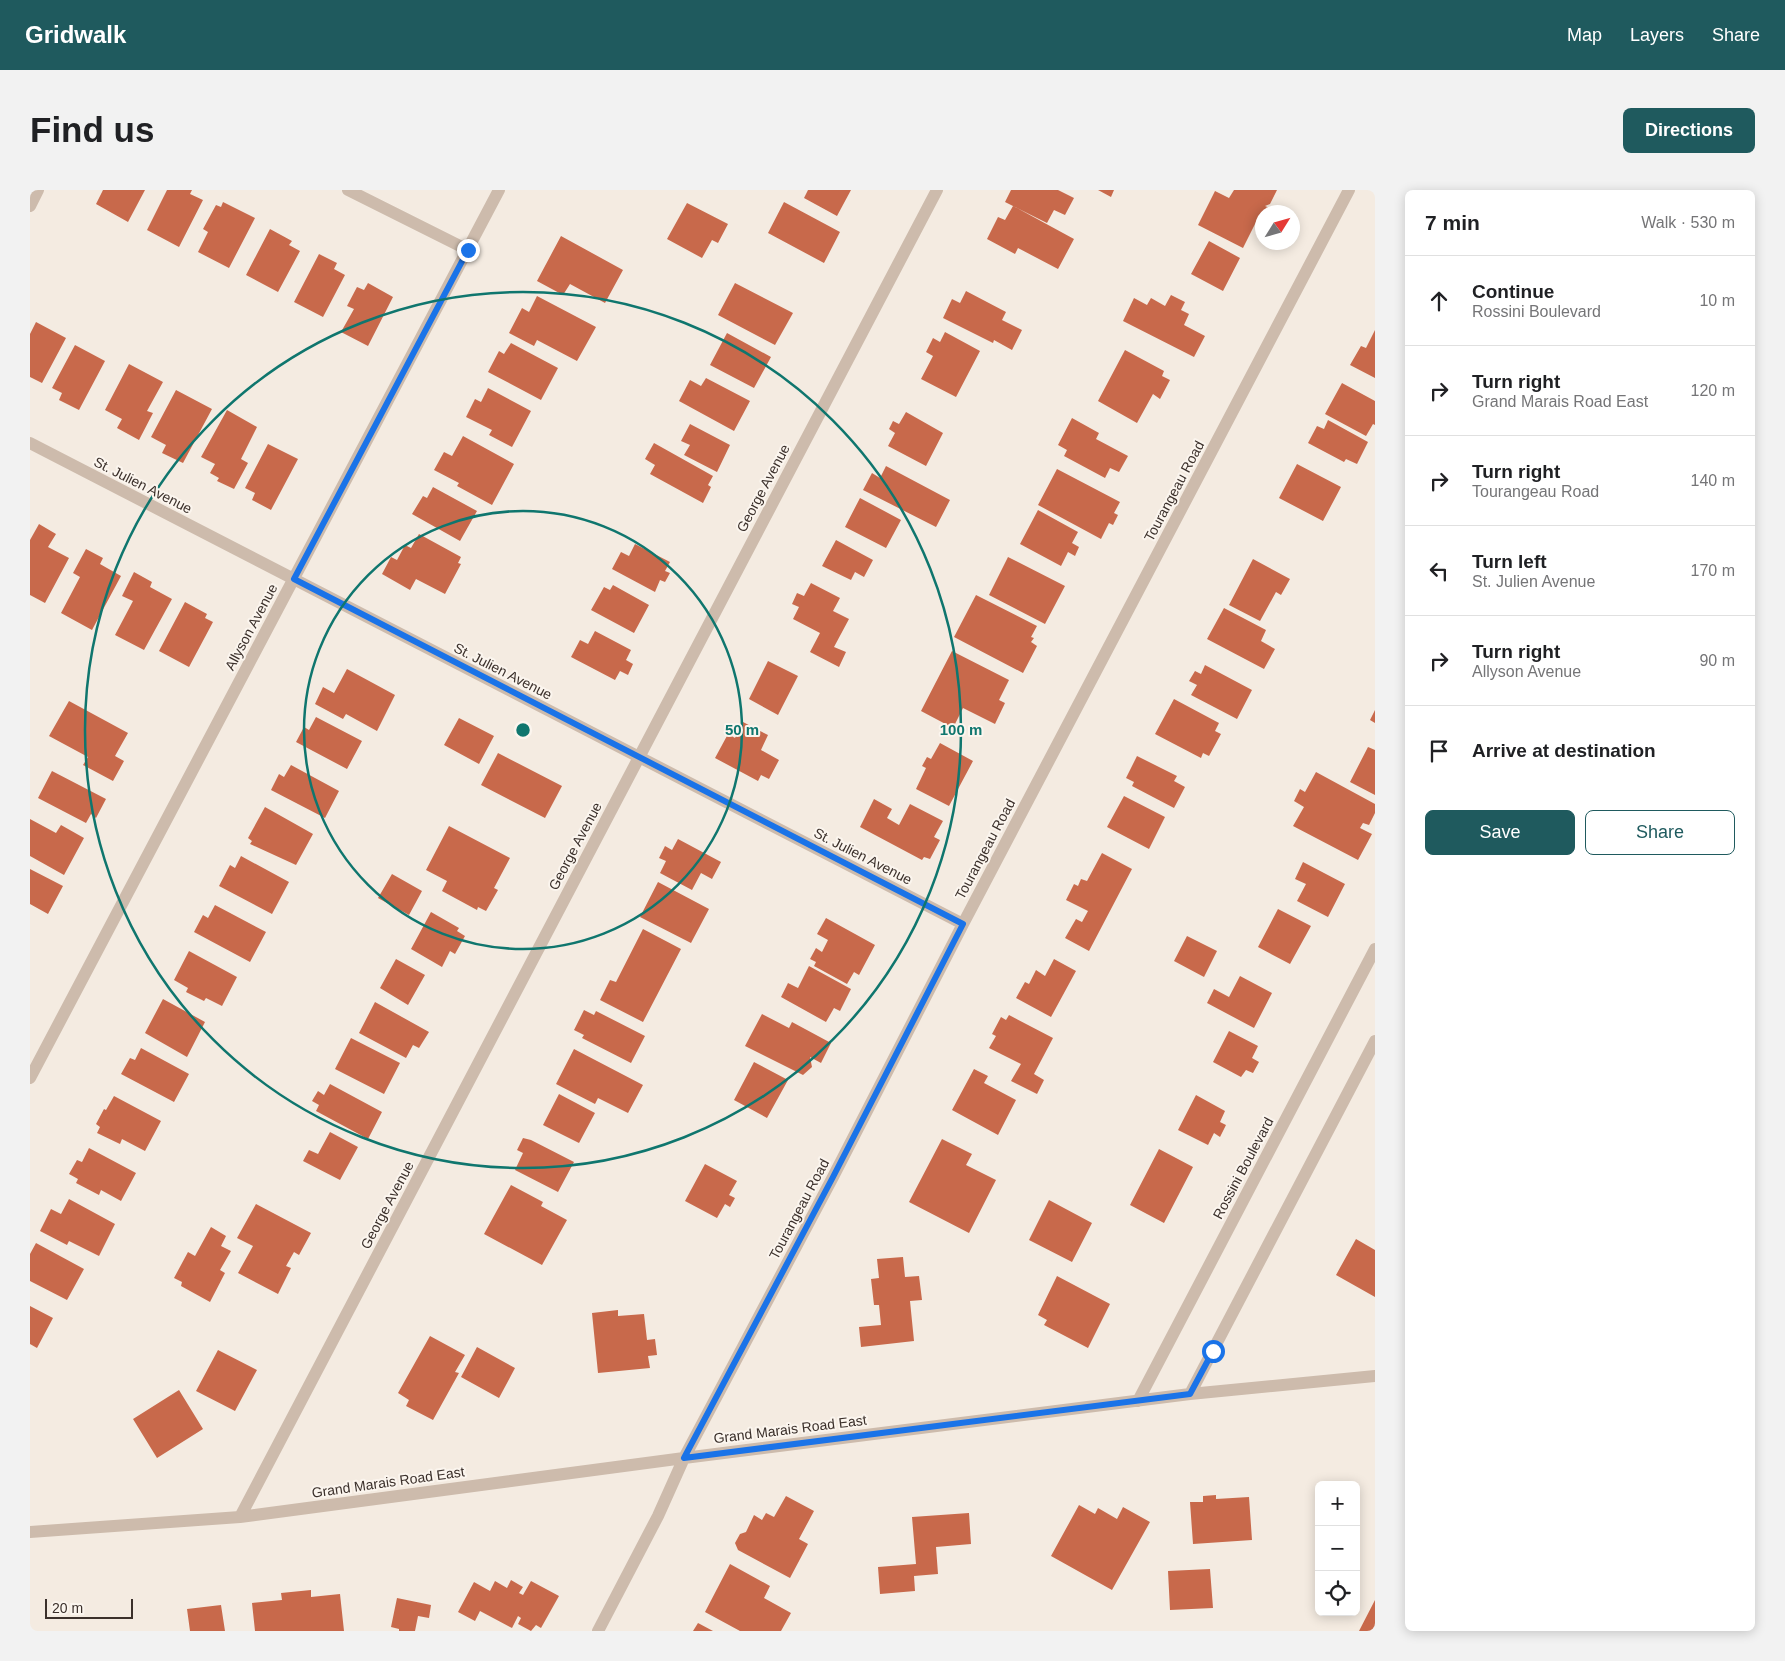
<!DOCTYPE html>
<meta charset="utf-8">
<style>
body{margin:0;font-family:Arial,sans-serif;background:#f2f2f2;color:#202124}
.controls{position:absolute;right:15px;bottom:15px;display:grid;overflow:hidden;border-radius:8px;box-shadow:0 2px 12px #0003}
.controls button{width:45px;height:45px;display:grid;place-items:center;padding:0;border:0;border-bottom:1px solid #e0e0e0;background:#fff;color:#202124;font:25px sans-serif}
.compass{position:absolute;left:1225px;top:15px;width:45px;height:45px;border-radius:50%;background:#fff;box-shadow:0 2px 12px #0003;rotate:53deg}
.scale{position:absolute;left:15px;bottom:12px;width:88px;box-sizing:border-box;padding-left:5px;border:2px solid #3b302b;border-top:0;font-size:14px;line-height:18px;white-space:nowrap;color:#3b302b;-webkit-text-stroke:4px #fbf5ee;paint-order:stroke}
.stop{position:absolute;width:15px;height:15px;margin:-11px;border:4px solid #1a73e8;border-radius:50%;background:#fff}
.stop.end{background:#1a73e8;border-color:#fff;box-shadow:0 1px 5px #0008}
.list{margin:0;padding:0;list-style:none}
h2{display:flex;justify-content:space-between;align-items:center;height:65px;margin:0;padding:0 20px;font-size:21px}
h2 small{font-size:16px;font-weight:400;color:#757577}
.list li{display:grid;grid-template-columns:32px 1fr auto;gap:15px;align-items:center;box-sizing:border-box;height:90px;padding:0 20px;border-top:1px solid #e0e0e0}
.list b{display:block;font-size:19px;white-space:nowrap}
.list p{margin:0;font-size:16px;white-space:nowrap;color:#757577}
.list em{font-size:16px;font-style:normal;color:#757577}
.actions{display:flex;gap:10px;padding:15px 20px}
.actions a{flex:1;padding:11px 0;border:1px solid #1f5a5e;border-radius:8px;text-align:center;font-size:18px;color:#1f5a5e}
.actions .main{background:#1f5a5e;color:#fff}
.icon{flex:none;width:28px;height:28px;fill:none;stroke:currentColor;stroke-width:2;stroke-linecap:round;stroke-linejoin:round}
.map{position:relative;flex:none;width:1345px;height:1441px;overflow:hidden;border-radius:8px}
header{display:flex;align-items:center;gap:30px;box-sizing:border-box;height:70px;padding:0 25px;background:#1f5a5e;color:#fff}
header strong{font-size:24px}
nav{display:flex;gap:28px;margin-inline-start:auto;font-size:18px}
.intro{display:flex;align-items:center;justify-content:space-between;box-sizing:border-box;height:120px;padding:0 30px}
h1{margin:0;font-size:35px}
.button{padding:12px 22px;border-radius:8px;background:#1f5a5e;color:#fff;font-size:18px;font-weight:700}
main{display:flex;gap:30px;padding:0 30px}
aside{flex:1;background:#fff;border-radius:8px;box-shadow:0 2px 12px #0003}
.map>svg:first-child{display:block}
.building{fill:#c8694b}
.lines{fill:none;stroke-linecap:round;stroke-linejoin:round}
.minor{stroke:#cdbbac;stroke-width:12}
.route{stroke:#1a73e8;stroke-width:6}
.ring{fill:none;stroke:#0f766e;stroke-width:2.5}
.labels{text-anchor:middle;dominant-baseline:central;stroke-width:4;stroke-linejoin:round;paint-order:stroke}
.street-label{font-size:14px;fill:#3b302b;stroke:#fbf5ee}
.centre{fill:#0f766e;stroke:#fbf5ee;stroke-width:2.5}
.ring-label{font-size:15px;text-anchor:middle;font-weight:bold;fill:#0f766e;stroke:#fbf5ee;stroke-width:4;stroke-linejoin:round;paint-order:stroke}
</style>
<header>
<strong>Gridwalk</strong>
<nav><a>Map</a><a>Layers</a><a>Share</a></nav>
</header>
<div class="intro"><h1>Find us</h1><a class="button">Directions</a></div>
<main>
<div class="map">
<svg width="1345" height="1441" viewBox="0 0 1345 1441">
<rect width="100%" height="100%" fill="#f4ebe1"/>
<path class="building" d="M73,0H115L98,32L66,14Z
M137,0H162L160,4L173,10L149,57L117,40Z
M778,0H821L807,26L774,8Z
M981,0H1028L1044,8L1035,25L1024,20L1017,33L975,12Z
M1068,0H1084L1081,7Z
M1204,0H1247L1240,14L1235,16L1244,20L1243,22H1232V35L1226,32L1213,58L1168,35L1185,1L1199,8Z
M193,12L225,28L199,78L168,62L178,42L173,39L186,15L191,17Z
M754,12L810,42L794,73L738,43Z
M657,13L698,34L688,53L682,50L672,68L637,49Z
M983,16L1044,49L1028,79L988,58L985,64L957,49L968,27L975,30Z
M240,39L262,51L259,55L270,61L248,102L216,85Z
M531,46L593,80L575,113L540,94L533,105L507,91Z
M1179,51L1210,68L1193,101L1161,84Z
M289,64L307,73L304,79L315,85L293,127L264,112Z
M338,93L363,107L338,156L311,142L324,119L317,116L327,97L334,100Z
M705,93L763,123L745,155L688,125Z
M936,101L976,122L972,130L992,140L982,160L964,150L963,153L913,128L922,109L930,113Z
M1141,105L1155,112L1151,120L1159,124L1154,135L1175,146L1164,167L1093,131L1104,108L1117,115L1121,108L1135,116Z
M507,106L566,137L547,171L507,150L504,156L479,143L492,118L499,122Z
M6,132L36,148L12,193L0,187V144Z
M1345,140V188L1320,175L1331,156L1336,158Z
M915,142L950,161L926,207L891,189L903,166L896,162L903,148L910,152Z
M697,143L741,167L724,198L680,175Z
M481,153L528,178L511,210L458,182L469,161L474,164Z
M45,155L75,171L49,220L29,210L32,203L22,198Z
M1095,160L1134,181L1132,186L1140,190L1130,209L1123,204L1107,233L1068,211Z
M99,174L133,192L117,221L123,223L109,250L87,238L92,229L75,220Z
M676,188L720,211L704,241L649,211L660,190L671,196Z
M1312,193L1345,211V235L1343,234L1336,246L1295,224Z
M458,198L501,221L482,257L459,245L462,240L436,227L445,209L451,212Z
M146,200L182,219L153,273L132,263L136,255L121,247Z
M197,220L227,237L211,269L218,273L204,299L187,291L189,288L180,283L185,274L171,267Z
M876,222L913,243L896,276L858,256L865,243L859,239L863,231L869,234Z
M1042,228L1069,243L1066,249L1098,266L1089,282L1080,278L1075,288L1034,266L1037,260L1028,255Z
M1298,230L1338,252L1327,274L1316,269L1314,272L1278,253L1287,236L1294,239Z
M660,234L700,255L687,282L654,265L660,255L651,251Z
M433,246L484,274L462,315L427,296L429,293L404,280L414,262L422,266Z
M624,253L683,286L678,295L681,297L673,313L620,284L625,275L615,269Z
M238,254L268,269L241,320L222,310L225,303L215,298Z
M1267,274L1311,297L1293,331L1249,308Z
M856,276L920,310L906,337L833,300L842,283L850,288Z
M1027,279L1090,312L1084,323L1088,325L1083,335L1079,333L1071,349L1008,315Z
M403,297L447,321L430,351L382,324L393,306L397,308Z
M830,308L871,330L856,358L815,337Z
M1008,320L1048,342L1042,353L1049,357L1045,366L1038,362L1031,376L990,354Z
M9,334L26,344L18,357L39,368L15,413L0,405V350Z
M389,344L431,367L428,373L431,374L415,404L386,389L380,400L352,384L361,367L367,370L375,355L381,358Z
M806,350L843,370L834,387L825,382L821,390L792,376Z
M605,354L640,372L635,381L640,383L635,392L630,390L625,402L582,379L591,362L599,366Z
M56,359L73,368L70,374L91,386L62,440L31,423L50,387L43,383Z
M978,367L1035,396L1015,434L959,405Z
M1223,369L1260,389L1251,405L1246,402L1230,431L1199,415Z
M104,382L122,392L120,397L142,409L114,460L85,445L103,411L92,406Z
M781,393L810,408L803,421L819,429L804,457L816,462L809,477L780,462L790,443L763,429L769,417L762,414L767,403L774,406Z
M583,395L619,415L604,443L561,420L574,397L580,400Z
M946,405L1007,436L1001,447L1004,448L1001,452L1007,456L993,483L924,447Z
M155,412L177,424L175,428L183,432L159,477L129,461Z
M1194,418L1236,440L1231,451L1245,459L1234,479L1177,449Z
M565,441L601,460L596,470L603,474L598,485L590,481L585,490L541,467L550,450L558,454Z
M922,461L979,490L969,510L975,513L965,534L933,518L923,538L891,521Z
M738,471L768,486L748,525L719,509Z
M1175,475L1222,500L1207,529L1161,505L1167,495L1159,491L1165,481L1171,484Z
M317,479L365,505L347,541L316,524L313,529L285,514L293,497L304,503Z
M1144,509L1189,533L1185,541L1191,544L1179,566L1173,563L1171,568L1125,544Z
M39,511L98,543L85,566L94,571L83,591L53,575L58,567L19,546Z
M1345,520V533L1340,530Z
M286,527L332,551L317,579L266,552L274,537L279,540Z
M429,528L464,546L449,574L414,555Z
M713,532L738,545L731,560L749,570L739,589L731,585L728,591L685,568L698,544L705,548Z
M910,553L943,571L919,616L886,599L896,578L892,576L897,567L901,569Z
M1338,557L1345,560V605L1320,592Z
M468,563L532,596L515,628L451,595Z
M1107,566L1147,586L1144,591L1155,597L1144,618L1102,596L1104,592L1096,588Z
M261,575L309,601L295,628L241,600L249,584L254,587Z
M22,581L76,609L66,628L61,624L56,633L8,608Z
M1286,582L1345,614V623L1339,635L1333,633L1330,638L1342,644L1328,670L1263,636L1274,617L1264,611L1270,599L1275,602Z
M1094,606L1135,627L1119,659L1077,637Z
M844,609L862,619L857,628L869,635L880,614L913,631L904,647L910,650L900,669L894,667L892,670L830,637Z
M235,617L283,644L266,675L220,654L222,651L218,648Z
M0,629L26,643L31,635L54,648L34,685L0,666Z
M419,636L480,668L464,698L468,700L456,721L448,717L447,720L412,701L417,691L396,680Z
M648,649L691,672L682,689L671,683L662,700L630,683L636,671L629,668L635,656L642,660Z
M1072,663L1102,679L1059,761L1035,748L1046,729L1052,732L1058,721L1036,710L1044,694L1048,696L1051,689L1057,691Z
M211,666L259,692L242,724L189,696L200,675L205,678Z
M1273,672L1315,694L1298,727L1267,711L1276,694L1265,689Z
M0,679L33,696L18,724L0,714Z
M362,684L392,701L379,725L348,708Z
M628,692L679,719L661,753L610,727Z
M185,715L236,742L220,772L164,742L173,725L178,728Z
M1248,719L1281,736L1260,774L1228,757Z
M401,722L429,738L427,741L435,746L425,764L420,761L412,777L381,759Z
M796,728L845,755L829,785L824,782L817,794L784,776L786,772L780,769L786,758L792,762L798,750L787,744Z
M613,739L651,759L613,832L570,810L580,790L586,792Z
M1157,746L1187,761L1174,787L1144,771Z
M159,761L207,787L192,816L176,808L174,811L156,802L158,798L144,790Z
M366,769L395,785L378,815L350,798Z
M1024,769L1046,781L1021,827L986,808L995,792L999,794L1006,780L1015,786Z
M779,776L821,799L810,821L804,818L796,832L751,807L758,793L768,798Z
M1210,786L1242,803L1224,838L1177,813L1184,799L1199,807Z
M133,809L175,832L157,867L115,843Z
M345,812L399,842L389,858L383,855L376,868L329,843Z
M554,820L564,825L566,821L615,846L601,873L552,848L554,845L544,840Z
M732,824L759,838L762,832L801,853L791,873L780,867L782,877L773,885L715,856Z
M979,825L1023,848L1004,884L1014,890L1007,904L981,891L991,874L959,858L966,846L962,844L971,827L976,830Z
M1199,841L1228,856L1222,868L1229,872L1223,883L1216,880L1211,887L1183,872Z
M321,848L370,873L354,904L305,879Z
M111,858L159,884L144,912L91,884L100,868L105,870Z
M544,859L613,895L598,923L568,908L565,914L526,894Z
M724,872L758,890L737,928L704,910Z
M944,879L958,886L954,893L986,910L968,945L922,920Z
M300,894L352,922L338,949L286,921L289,915L282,911L288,901L294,905Z
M529,904L565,923L549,953L513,935Z
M1166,905L1195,921L1190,932L1196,935L1190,947L1184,943L1178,955L1148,940Z
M84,906L131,931L115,961L92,949L90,954L67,943L70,937L66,934L74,919L76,920Z
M300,942L328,957L310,990L273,971L279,960L288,964Z
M493,948L501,950L544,972L528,1002L485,980L493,963L487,960Z
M912,949L942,964L936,975L966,990L939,1043L879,1012Z
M59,958L106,983L91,1011L71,1000L69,1005L46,993L48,989L39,984L47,970L52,972Z
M1129,959L1163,977L1134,1033L1100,1015Z
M675,974L707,991L699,1005L705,1008L700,1017L695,1014L687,1028L655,1011Z
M481,995L513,1012L511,1016L537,1030L512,1075L454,1044Z
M39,1009L85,1034L69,1066L39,1051L37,1055L10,1041L21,1019L31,1024Z
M1019,1010L1062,1033L1042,1072L999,1050Z
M226,1014L281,1043L269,1065L264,1062L256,1076L261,1078L248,1104L208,1083L223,1056L207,1048Z
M181,1037L196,1046L191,1056L201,1061L190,1080L195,1083L180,1112L151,1096L152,1092L144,1088L158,1062L165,1066Z
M1326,1049L1345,1060V1107L1306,1085Z
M6,1053L54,1079L37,1110L0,1091V1064Z
M873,1067L875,1087L889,1086L892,1110L880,1111L884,1151L831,1157L829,1137L851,1135L849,1115H844L841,1089L849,1088L847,1069Z
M1027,1086L1080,1114L1058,1158L1014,1135L1017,1130L1008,1125Z
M0,1116L23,1128L7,1158L0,1154Z
M588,1120V1126L614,1124L617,1150L625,1149L627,1165L618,1166L620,1178L568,1183L562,1123Z
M400,1146L435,1165L425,1182L429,1183L403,1230L376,1216L379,1210L368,1203Z
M447,1157L485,1178L469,1208L431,1187Z
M188,1160L227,1180L205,1221L166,1201Z
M149,1200L173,1239L127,1268L103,1229Z
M1186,1305V1309L1219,1307L1222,1350L1163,1354L1160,1312H1173V1306Z
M756,1306L784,1321L769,1349L778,1354L760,1388L708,1360L705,1353L710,1344L716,1342L724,1325L732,1330L736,1323L744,1327Z
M1049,1315L1065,1324L1068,1318L1087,1329L1093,1317L1120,1332L1082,1400L1021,1366Z
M939,1323L941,1354L906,1357L908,1384L884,1386L885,1401L850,1404L848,1377L886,1374L882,1327Z
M700,1374L740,1396L734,1408L761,1423L751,1441H710L675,1422Z
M1180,1379L1183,1418L1140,1420L1138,1381Z
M481,1390L493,1397L489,1403L493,1405L501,1391L529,1406L511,1438L506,1435L501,1441L488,1434L491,1428L488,1426L482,1438L450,1421L445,1431L428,1422L444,1392L460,1401L465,1391L477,1398Z
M281,1400V1407L310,1404L314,1441H225L222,1413L252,1410L251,1403Z
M367,1408L401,1415L399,1428L388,1426L385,1441H369V1439L361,1437Z
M1345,1410V1441H1329Z
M191,1415L195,1441H160L157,1419Z
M668,1433L683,1441H663Z"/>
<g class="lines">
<path class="minor" d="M318,0L438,60
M0,16L8,0
M0,253L933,734
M0,888L469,0
M1160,1204L1345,851
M1108,1211L1345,759
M210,1327L907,0
M0,1342L210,1327L654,1268L1160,1204L1345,1186
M568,1441L628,1326L654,1268L803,987L933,734L1319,0"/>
</g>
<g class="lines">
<path class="route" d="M438,60L264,389L933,734L803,987L654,1268L1160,1204L1183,1161"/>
</g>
<g class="ring">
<circle cx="493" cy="540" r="219"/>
<circle cx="493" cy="540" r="438"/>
</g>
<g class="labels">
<g class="street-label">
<text transform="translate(113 295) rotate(27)">St. Julien Avenue</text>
<text transform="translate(733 298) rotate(-62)">George Avenue</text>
<text transform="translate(1144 301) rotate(-62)">Tourangeau Road</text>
<text transform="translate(221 437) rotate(-62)">Allyson Avenue</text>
<text transform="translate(473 481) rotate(27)">St. Julien Avenue</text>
<text transform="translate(545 656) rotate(-62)">George Avenue</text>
<text transform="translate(955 659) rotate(-62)">Tourangeau Road</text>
<text transform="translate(833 666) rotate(27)">St. Julien Avenue</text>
<text transform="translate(1213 978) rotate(-62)">Rossini Boulevard</text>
<text transform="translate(357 1015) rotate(-62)">George Avenue</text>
<text transform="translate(769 1019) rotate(-62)">Tourangeau Road</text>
<text transform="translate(760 1239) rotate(-7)">Grand Marais Road East</text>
<text transform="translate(358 1292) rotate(-8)">Grand Marais Road East</text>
</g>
</g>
<circle cx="493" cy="540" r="8" class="centre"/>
<g class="ring-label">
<text x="712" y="545">50 m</text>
<text x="931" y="545">100 m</text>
</g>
</svg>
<div class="controls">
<button>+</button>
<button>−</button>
<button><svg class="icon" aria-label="locate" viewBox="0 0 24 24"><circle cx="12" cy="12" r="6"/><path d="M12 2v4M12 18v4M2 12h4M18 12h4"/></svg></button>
</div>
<svg class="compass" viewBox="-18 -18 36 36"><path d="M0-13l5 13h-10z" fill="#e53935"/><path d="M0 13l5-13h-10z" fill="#757577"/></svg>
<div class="scale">20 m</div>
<div class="stop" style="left:1183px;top:1161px"></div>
<div class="stop end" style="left:438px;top:60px"></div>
</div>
<aside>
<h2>7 min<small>Walk · 530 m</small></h2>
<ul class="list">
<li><svg class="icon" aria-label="ahead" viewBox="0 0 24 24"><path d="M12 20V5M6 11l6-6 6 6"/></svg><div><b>Continue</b><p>Rossini Boulevard</p></div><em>10 m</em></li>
<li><svg class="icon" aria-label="right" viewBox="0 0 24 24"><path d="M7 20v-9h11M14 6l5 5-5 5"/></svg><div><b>Turn right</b><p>Grand Marais Road East</p></div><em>120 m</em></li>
<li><svg class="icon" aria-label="right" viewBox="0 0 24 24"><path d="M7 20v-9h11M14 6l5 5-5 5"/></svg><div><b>Turn right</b><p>Tourangeau Road</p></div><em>140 m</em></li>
<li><svg class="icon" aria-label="left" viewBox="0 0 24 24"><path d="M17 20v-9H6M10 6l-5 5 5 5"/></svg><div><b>Turn left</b><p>St. Julien Avenue</p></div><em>170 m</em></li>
<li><svg class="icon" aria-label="right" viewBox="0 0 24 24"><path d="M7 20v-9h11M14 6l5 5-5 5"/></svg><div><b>Turn right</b><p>Allyson Avenue</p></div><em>90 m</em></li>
<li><svg class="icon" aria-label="arrive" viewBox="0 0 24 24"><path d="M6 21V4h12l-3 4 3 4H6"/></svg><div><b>Arrive at destination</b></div></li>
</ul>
<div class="actions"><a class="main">Save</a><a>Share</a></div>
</aside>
</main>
